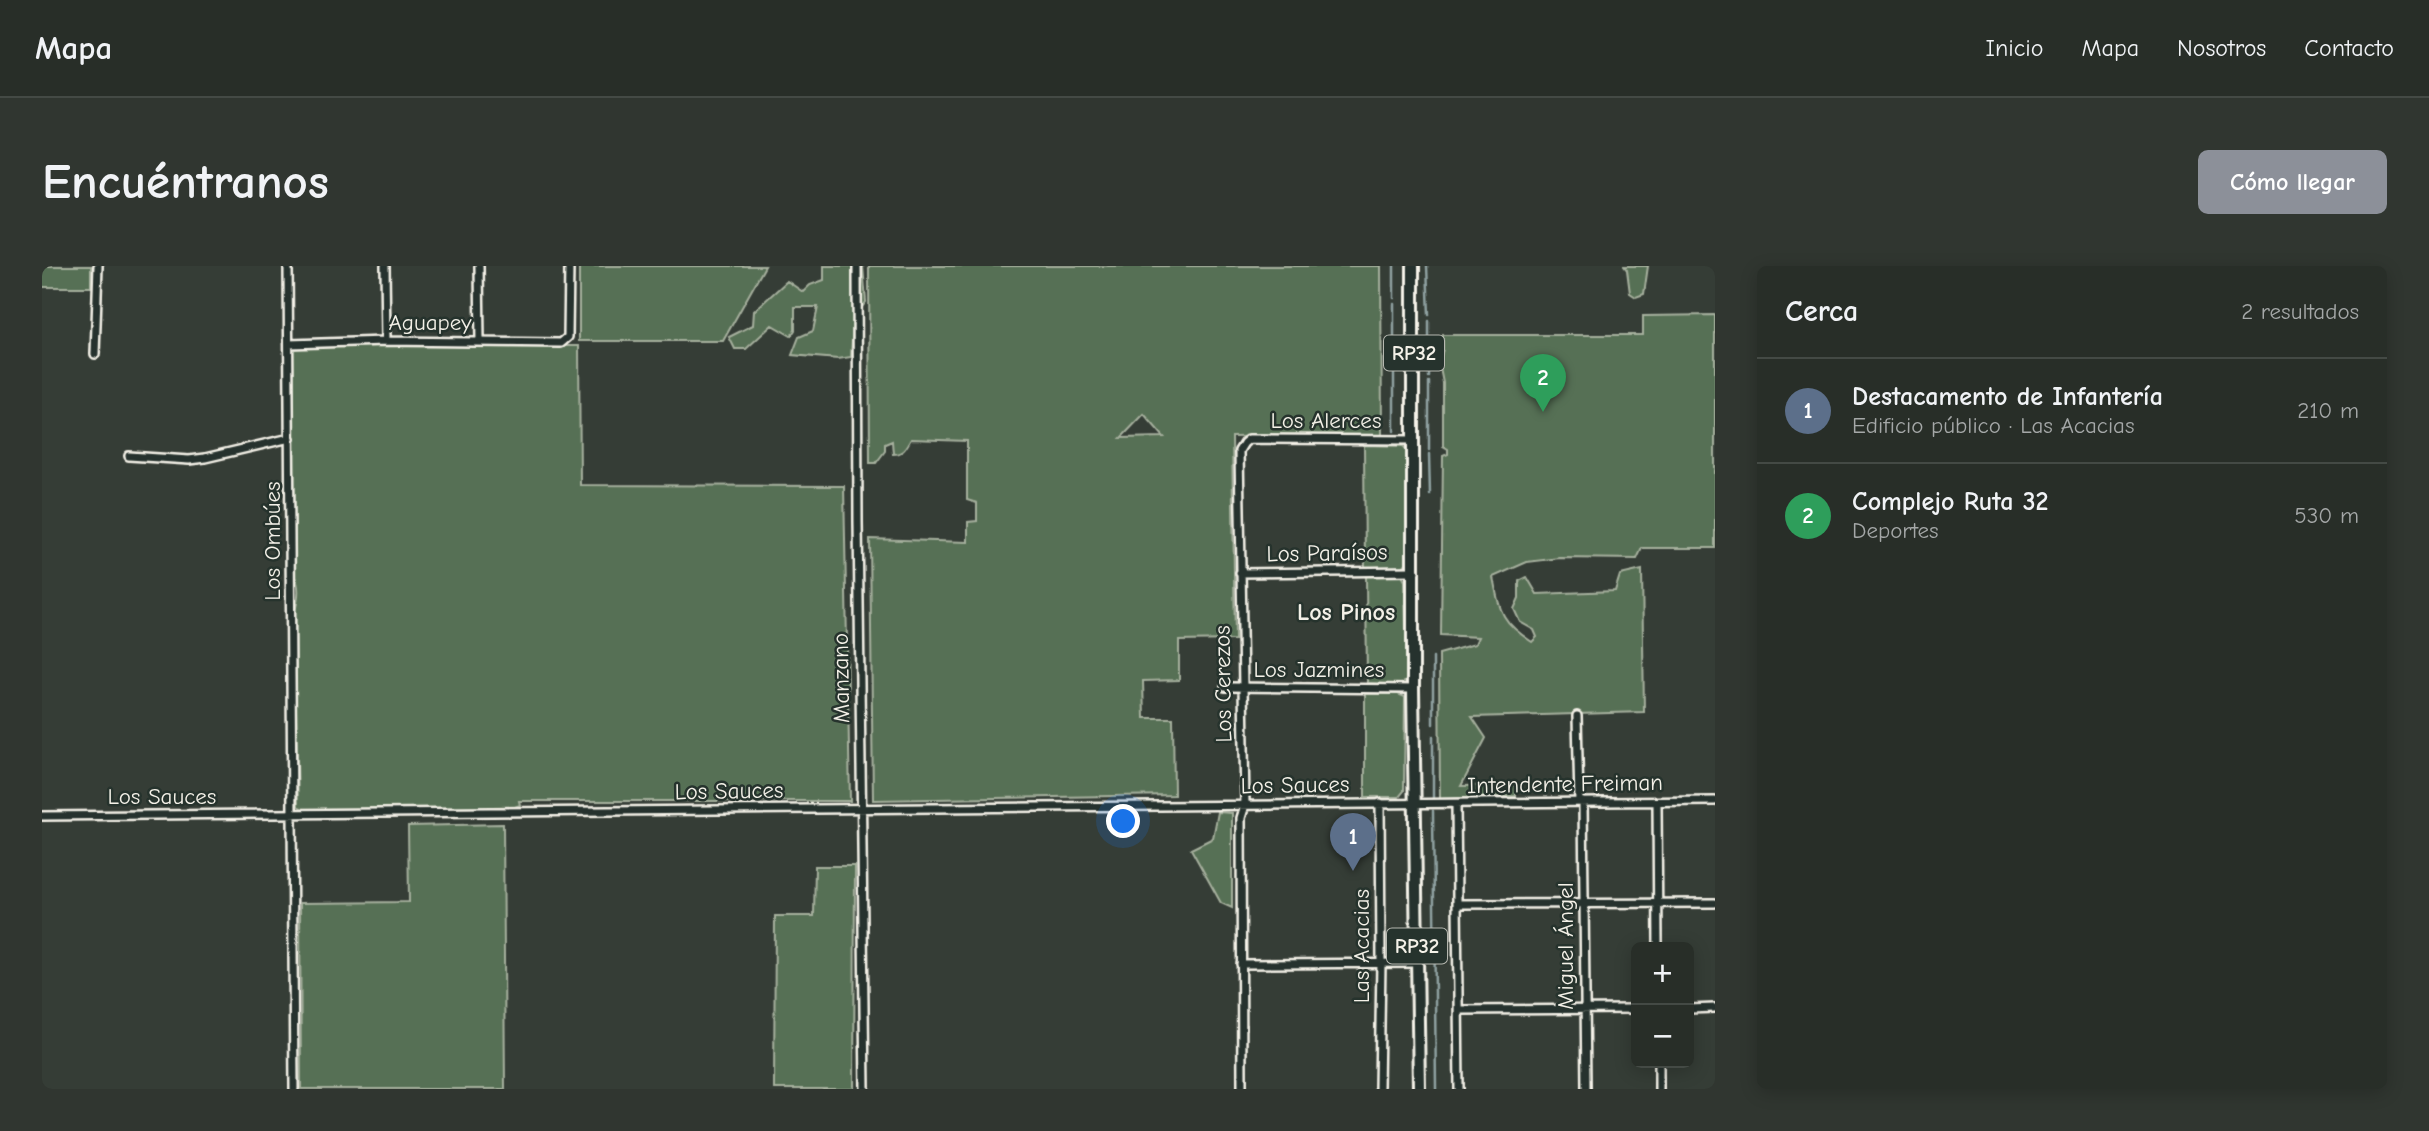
<!DOCTYPE html>
<html lang="es">
<meta charset="utf-8">
<style>
body{margin:0;font-family:"Comic Neue",sans-serif;background:#303630;color:#f1f3f6}
.controls{position:absolute;right:21px;bottom:21px;display:grid;overflow:hidden;border-radius:10px;box-shadow:0 4px 18px #0003}
.controls button{width:63px;height:63px;display:grid;place-items:center;padding:0;border:0;border-bottom:2px solid #444a45;background:#282e28;color:#f1f3f6;font:35px sans-serif}
.you{position:absolute;left:1082px;top:556px;width:24px;height:24px;margin:-18px;border:5px solid #fff;border-radius:50%;background:#1a73e8;box-shadow:0 0 0 10px #1a73e833}
.badge{display:grid;place-items:center;width:46px;height:46px;border-radius:50%;background:#8c9099;color:#fff;font-size:23px;font-weight:700}
.pin{position:absolute;translate:-50% -58px;filter:drop-shadow(0 2px 4px #0008)}
.pin::after{content:'';position:absolute;top:37px;width:24px;height:21px;background:inherit;clip-path:polygon(0 0,100% 0,50% 100%)}
.list{margin:0;padding:0;list-style:none}
h2{display:flex;justify-content:space-between;align-items:center;height:91px;margin:0;padding:0 28px;font-size:30px}
h2 small{font-size:23px;font-weight:400;color:#a5a8a8}
.list li{display:grid;grid-template-columns:46px 1fr auto;gap:21px;align-items:center;box-sizing:border-box;height:105px;padding:0 28px;border-top:2px solid #444a45}
.list b{display:block;font-size:26px;white-space:nowrap}
.list p{margin:0;font-size:23px;white-space:nowrap;color:#a5a8a8}
.list em{font-size:23px;font-style:normal;color:#a5a8a8}
.map{position:relative;flex:none;width:1673px;height:823px;overflow:hidden;border-radius:10px}
header{display:flex;align-items:center;gap:42px;box-sizing:border-box;height:98px;padding:0 35px;background:#282e28;border-bottom:2px solid #444a45}
header strong{font-size:33px}
nav{display:flex;gap:38px;margin-inline-start:auto;font-size:24px}
.intro{display:flex;align-items:center;justify-content:space-between;box-sizing:border-box;height:168px;padding:0 42px}
h1{margin:0;font-size:49px}
.button{padding:18px 32px;border-radius:10px;background:#8c9099;color:#fff;font-size:24px;font-weight:700}
main{display:flex;gap:42px;padding:0 42px}
aside{flex:1;background:#282e28;border-radius:10px;box-shadow:0 4px 18px #0003}
.map>svg:first-child{display:block}
.green{fill:#576f54;stroke:#a6b09e;stroke-width:2;fill-rule:evenodd}
.lines{fill:none;stroke-linecap:round;stroke-linejoin:round}
.stream{stroke:#8fa1a1;stroke-width:2.5}
.street-casing{stroke:#f4f1e8;stroke-width:12}
.primary-casing{stroke:#f4f1e8;stroke-width:16}
.street{stroke:#26332d;stroke-width:7}
.primary{stroke:#26332d;stroke-width:10}
.labels{text-anchor:middle;dominant-baseline:central;stroke-width:5;stroke-linejoin:round;paint-order:stroke}
.shield{fill:#26332d;stroke:#b6b8b0;stroke-width:2}
.shield-label{font-size:21px;font-weight:bold;fill:#f4f1e8}
.street-label{font-size:23px;fill:#f4f1e8;stroke:#26332d}
.neighbourhood-label{font-size:24px;font-weight:bold;fill:#f4f1e8;stroke:#26332d}
</style>
<header>
<strong>Mapa</strong>
<nav><a>Inicio</a><a>Mapa</a><a>Nosotros</a><a>Contacto</a></nav>
</header>
<div class="intro"><h1>Encuéntranos</h1><a class="button">Cómo llegar</a></div>
<main>
<div class="map">
<svg width="1673" height="823" viewBox="0 0 1673 823">
<rect width="100%" height="100%" fill="#353d36"/>
<filter id="ink" filterUnits="userSpaceOnUse"><feTurbulence type="fractalNoise" baseFrequency=".0143" numOctaves="2"/><feDisplacementMap in="SourceGraphic" scale="14" xChannelSelector="R" yChannelSelector="G"/><feConvolveMatrix kernelMatrix="1 2 1 2 8 2 1 2 1" color-interpolation-filters="sRGB"/></filter>
<g filter="url(#ink)">
<path class="green" d="M0,0H49V21H0Z
M537,0H723L681,75H537Z
M782,0H821L824,36L811,53L809,91L796,93L750,89L757,71L771,65L776,41H753V64L749,70L730,59L704,83H693L687,71L711,59L712,45L745,15L761,26L768,19L782,14Z
M827,0H1339L1340,169L1190,171L1193,374L1137,375V414L1101,415L1102,452H1131L1132,529L831,534L828,273L926,276V256L935,255V237L925,234V175L869,173C864,181 862,188 851,188L850,175L843,178V185L834,197H828ZM1102,148L1122,171L1079,172Z
M1582,0H1606L1602,28L1594,31L1588,27L1585,4Z
M1673,49V282H1600L1595,293L1518,292L1485,296L1451,311C1458,346 1459,356 1490,376L1495,371L1492,364L1478,356L1472,343L1477,332V315L1485,311L1495,328L1573,325L1578,309L1600,304L1602,446L1430,451L1444,472L1419,520L1474,519V530L1398,533L1397,388L1433,378L1436,371L1399,369L1401,190L1406,188V183L1401,180V117L1397,97L1401,83V69H1601V50Z
M251,80H537L538,219L802,220L808,535H477L478,539L465,544L265,545L256,540L252,348C256,336 259,322 253,311Z
M1322,179L1361,180L1365,184L1364,297L1361,301H1323Z
M1360,309L1363,315L1365,414L1358,419L1325,417L1324,310Z
M1323,428H1356L1363,431L1362,525L1357,531H1323Z
M1176,546L1190,547V642L1179,637L1149,583L1171,572Z
M461,558L463,823H259L258,637L367,636L366,560Z
M773,600H813L812,823H732L733,650H772Z"/>
<g class="lines">
<path class="stream" d="M1352,0V32
M1385,0L1387,49
M1387,55V111
M1352,165V38
M1387,184V116
M1387,188L1388,229
M1391,458V391
M1391,470V533
M1391,545L1394,823"/>
<defs>
<path id="street" d="M246,0L252,823
M343,0L344,75
M437,0L438,76
M815,0L816,255L823,823
M247,78L344,75L519,77L526,71L527,0
M53,88L56,0
M87,190L147,194L163,192L248,172
M1198,307L1373,305
M1183,421L1371,423
M1535,450L1537,536
M1541,536L1544,823
M1615,536L1616,681
M1414,539L1417,823
M0,550L1673,535
M1416,638L1673,637
M1199,698L1376,697
M1647,743L1673,742
M1417,744L1594,743
M1617,797V823
M1200,823L1199,552L1203,539L1197,185L1202,177L1207,173L1372,174
M1337,823L1339,697L1338,537"/>
<path id="primary" d="M1371,0V423L1377,823"/>
</defs>
<use href="#street" class="street-casing"/>
<use href="#primary" class="primary-casing"/>
<use href="#street" class="street"/>
<use href="#primary" class="primary"/>
</g>
</g>
<g class="labels">
<g class="shield">
<rect x="1342" y="69.5" width="60" height="35" rx="5"/>
<rect x="1345" y="662.5" width="60" height="35" rx="5"/>
</g>
<g class="shield-label">
<text x="1372" y="87">RP32</text>
<text x="1375" y="680">RP32</text>
</g>
<g class="street-label">
<text x="388" y="56">Aguapey</text>
<text x="1284" y="154">Los Alerces</text>
<text transform="translate(230 275) rotate(-90)">Los Ombúes</text>
<text transform="translate(1285 287) rotate(-1)">Los Paraísos</text>
<text x="1277" y="403">Los Jazmines</text>
<text transform="translate(799 412) rotate(-91)">Manzano</text>
<text transform="translate(1181 418) rotate(-91)">Los Cerezos</text>
<text transform="translate(1523 518) rotate(-1)">Intendente Freiman</text>
<text transform="translate(1253 519) rotate(-1)">Los Sauces</text>
<text transform="translate(687 525) rotate(-1)">Los Sauces</text>
<text x="120" y="530">Los Sauces</text>
<text transform="translate(1319 680) rotate(-90)">Las Acacias</text>
<text transform="translate(1523 680) rotate(-90)">Miguel Ángel</text>
</g>
<g class="neighbourhood-label">
<text x="1304" y="346">Los Pinos</text>
</g>
</g>
</svg>
<div class="controls">
<button>+</button>
<button>−</button>
</div>
<div class="you"></div>
<div class="pin badge" style="left:1311px;top:605px;background:#5c6f8a">1</div>
<div class="pin badge" style="left:1501px;top:146px;background:#2e9e5b">2</div>
</div>
<aside>
<h2>Cerca<small>2 resultados</small></h2>
<ul class="list">
<li><span class="badge" style="background:#5c6f8a">1</span><div><b>Destacamento de Infantería</b><p>Edificio público · Las Acacias</p></div><em>210 m</em></li>
<li><span class="badge" style="background:#2e9e5b">2</span><div><b>Complejo Ruta 32</b><p>Deportes</p></div><em>530 m</em></li>
</ul>
</aside>
</main>
